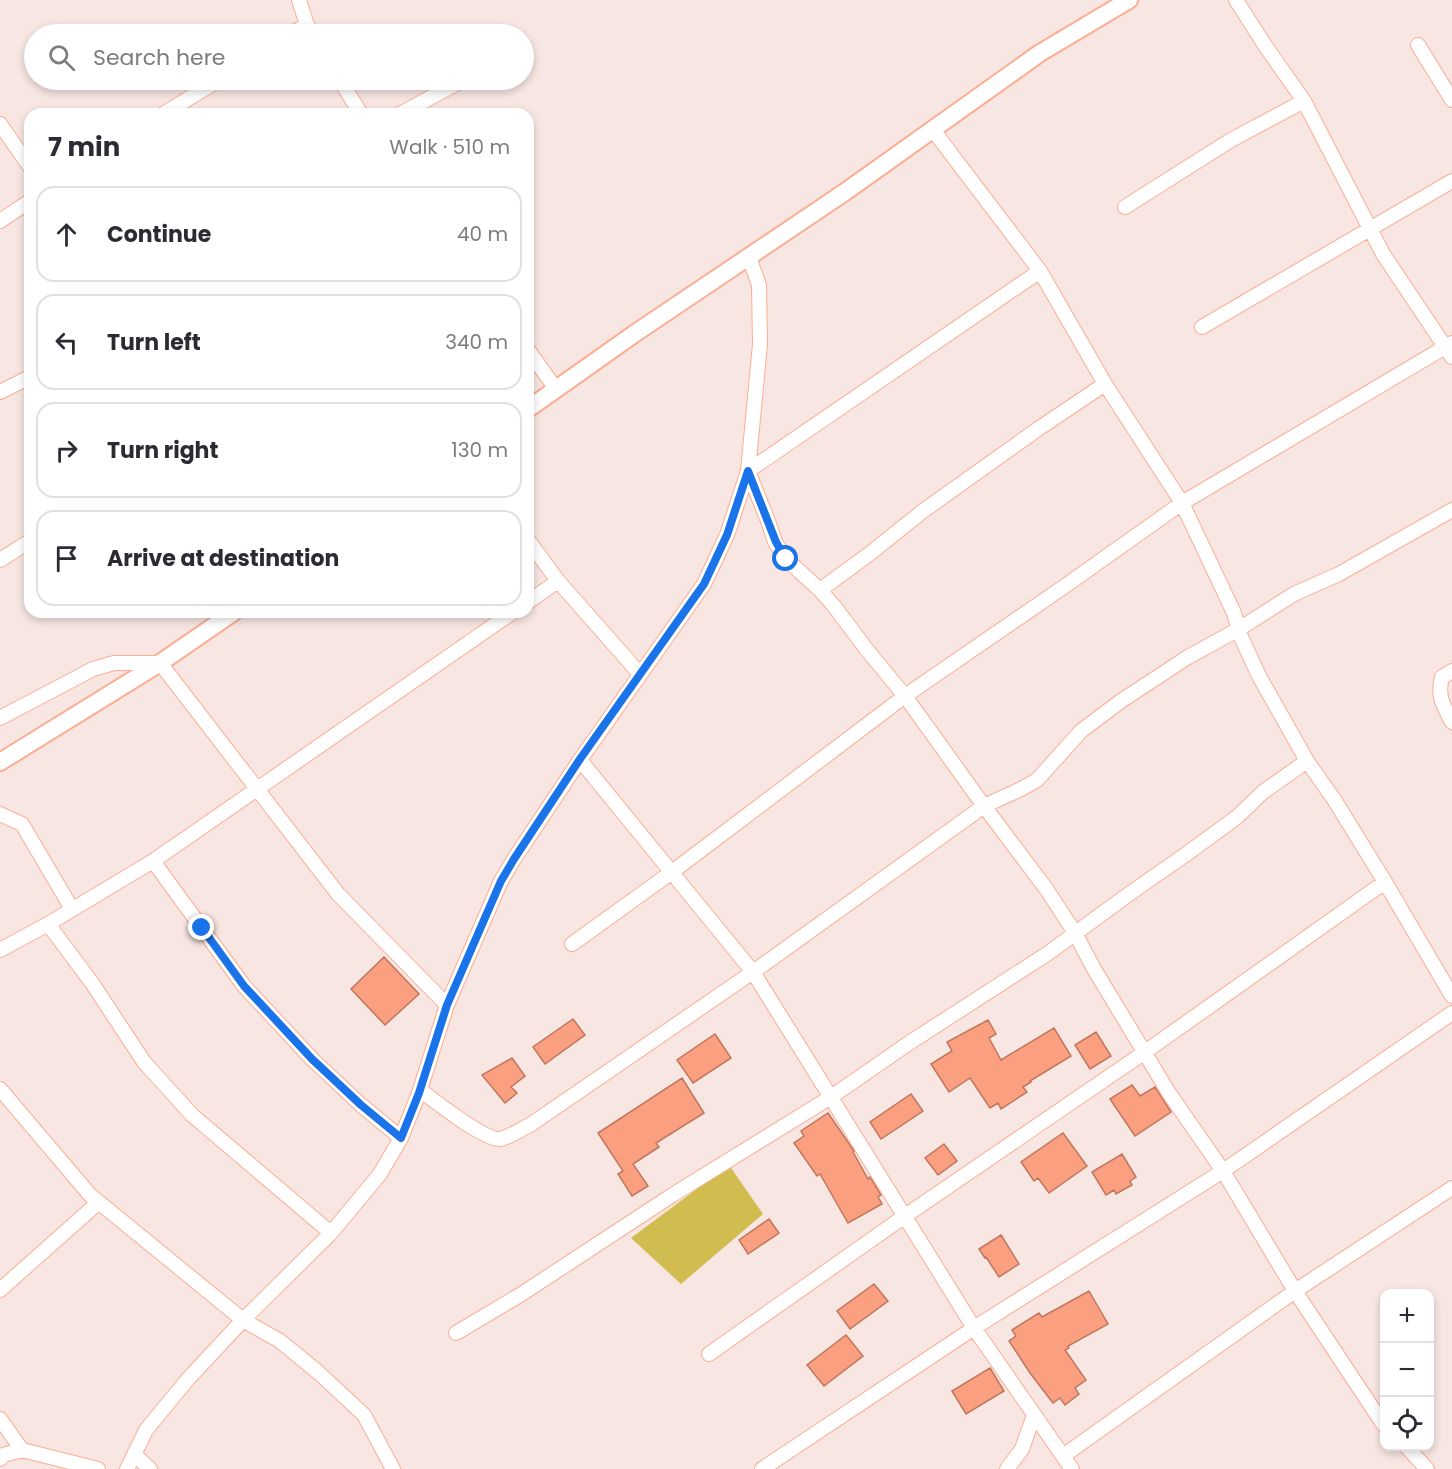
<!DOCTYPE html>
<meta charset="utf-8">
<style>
body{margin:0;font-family:Poppins,sans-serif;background:#f7f7f7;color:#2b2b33}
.controls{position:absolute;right:18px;bottom:18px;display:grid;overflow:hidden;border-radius:12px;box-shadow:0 3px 9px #0003}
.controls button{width:54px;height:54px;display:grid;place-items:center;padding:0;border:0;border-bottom:2px solid #e1e1e2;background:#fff;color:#2b2b33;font:30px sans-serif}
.stop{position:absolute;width:18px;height:18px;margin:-14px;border:4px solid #1a73e8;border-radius:50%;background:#fff}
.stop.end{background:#1a73e8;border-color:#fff;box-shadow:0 2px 6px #0008}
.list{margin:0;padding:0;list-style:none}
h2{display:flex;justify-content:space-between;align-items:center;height:78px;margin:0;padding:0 24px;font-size:26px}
h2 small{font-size:20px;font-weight:400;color:#7c7c81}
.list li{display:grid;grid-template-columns:39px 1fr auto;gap:18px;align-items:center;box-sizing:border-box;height:96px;margin:0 12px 12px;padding:0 12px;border:2px solid #e1e1e2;border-radius:18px}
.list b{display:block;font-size:22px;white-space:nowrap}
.list em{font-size:20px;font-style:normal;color:#7c7c81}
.icon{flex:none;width:33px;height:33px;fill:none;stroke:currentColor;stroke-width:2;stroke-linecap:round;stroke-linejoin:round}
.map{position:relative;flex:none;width:1452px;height:1469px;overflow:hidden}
.search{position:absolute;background:#fff;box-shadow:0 3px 9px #0003;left:24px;top:24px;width:510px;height:66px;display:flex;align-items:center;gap:15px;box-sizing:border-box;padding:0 21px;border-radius:33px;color:#7c7c81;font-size:22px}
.panel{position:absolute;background:#fff;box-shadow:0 3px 9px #0003;left:24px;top:108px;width:510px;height:510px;border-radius:18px}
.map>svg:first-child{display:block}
.green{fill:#d1bd4f}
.building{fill:#fb9f81;stroke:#c0765d;stroke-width:1.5}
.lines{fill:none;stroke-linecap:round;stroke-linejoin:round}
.minor-casing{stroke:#fcad93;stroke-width:16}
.tertiary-casing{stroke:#fcad93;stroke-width:20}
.minor{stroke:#fff;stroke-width:14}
.tertiary{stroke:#fff;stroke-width:16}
.route{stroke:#1a73e8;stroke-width:8}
</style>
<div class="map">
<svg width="1452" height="1469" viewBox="0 0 1452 1469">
<rect width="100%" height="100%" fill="#f7e6e1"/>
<path class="green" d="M729,1165L763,1214L681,1284L631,1238Z"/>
<path class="building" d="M384,957L419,994L385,1025L351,989Z
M573,1019L585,1035L545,1064L533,1047Z
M988,1020L996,1034L989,1038L1001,1060L1054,1028L1071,1056L1030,1081L1031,1082L1023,1087L1027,1092L1001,1109L998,1103L990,1108L970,1078L949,1092L931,1064L952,1051L947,1042Z
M1096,1032L1111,1056L1090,1069L1075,1045Z
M715,1034L731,1058L693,1083L677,1060Z
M512,1058L525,1076L511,1087L517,1093L505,1103L482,1075Z
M682,1078L704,1113L656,1143L659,1147L633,1164L648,1186L632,1196L618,1174L623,1171L598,1133Z
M1132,1085L1140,1096L1155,1087L1171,1112L1135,1136L1110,1099Z
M911,1094L923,1111L881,1139L870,1122Z
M828,1113L854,1151L853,1152L868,1179L870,1177L881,1195L878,1197L882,1204L848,1223L820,1174L817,1176L794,1143L804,1136L801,1131Z
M1063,1133L1087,1166L1049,1193L1038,1178L1034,1181L1021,1162Z
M944,1144L957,1161L938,1175L925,1158Z
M1122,1154L1136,1177L1130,1181L1132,1185L1116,1194L1114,1190L1106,1195L1092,1172Z
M769,1219L779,1233L748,1254L739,1240Z
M1001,1235L1019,1264L999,1277L986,1257L985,1258L979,1249Z
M874,1284L888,1301L850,1329L837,1311Z
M1089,1291L1108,1324L1068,1346L1069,1348L1065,1350L1086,1380L1075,1388L1079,1394L1065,1405L1060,1398L1053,1403L1030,1373L1009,1341L1016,1336L1012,1330L1039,1313L1042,1317Z
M846,1335L863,1356L824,1386L807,1365Z
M990,1368L1004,1391L966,1414L952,1391Z"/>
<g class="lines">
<defs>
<path id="minor" d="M299,0L307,25L313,34
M1236,0L1264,44L1304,101L1383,254L1452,357
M291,34L307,25
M1418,45L1452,100
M340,80L361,114
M163,114L219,80
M400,114L463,80
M0,124L30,167
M933,130L1040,271L1105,384L1182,503L1234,613L1241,637L1259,676L1307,761L1335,801L1385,882L1452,996
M1125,207L1231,140L1304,101
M0,221L30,201
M1040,271L748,471L768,521L775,542L786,559L820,590L834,606L867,650L905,696L984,806L1047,890L1075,933L1094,969L1169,1093L1223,1171L1295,1291L1381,1421L1384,1425
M1202,327L1452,181
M528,350L556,389
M0,392L30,377
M528,540L558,581L640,674
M0,560L30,541
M820,590L868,555L923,511L1038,429L1105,384
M528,602L558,581
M1452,671L1442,677C1437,696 1443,705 1452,722
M0,718L93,669L114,663H160L338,894L447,1005
M580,760L753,972L974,1328L1072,1469
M0,814L22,824L72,909
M153,861L244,986L312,1059L361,1105L401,1138
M48,924L92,983L144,1062L192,1115L331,1233
M572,944L672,872L905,696L1065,586L1182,503L1452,343
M0,950L48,924L153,861L513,612
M0,1089L90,1195L243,1320L280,1341L319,1373L364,1415L393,1469
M420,1090C435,1101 484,1140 500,1139C508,1138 523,1128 530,1125L753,972L984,806L1021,789L1037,780L1081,731L1121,701L1188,657L1239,629L1294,594L1339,574L1452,510
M0,1290L99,1202
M456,1333L520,1295L674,1194L831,1097L909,1043L1047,954L1129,894L1185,855L1237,817L1263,792L1307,761
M709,1354L905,1216L1145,1052L1385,882
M0,1419L22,1450
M1406,1446L1427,1469
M134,1454L150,1469
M1063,1456L1295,1291L1452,1188
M0,1459L3,1455L22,1450L98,1469
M127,1469L146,1430L188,1379L243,1320L331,1233L380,1174L401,1138L419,1093L447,1005L501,881L514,859L580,760L704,584L727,535L748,471L760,344L759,285L749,257
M762,1469L974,1328L1223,1171L1452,1013
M1007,1469L1022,1449L1034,1415"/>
<path id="tertiary" d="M528,409L634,334L845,192L1040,53L1129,0
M0,762L160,663L234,612"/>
</defs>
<use href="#minor" class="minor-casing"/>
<use href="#tertiary" class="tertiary-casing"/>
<use href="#minor" class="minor"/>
<use href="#tertiary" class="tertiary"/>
</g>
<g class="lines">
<path class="route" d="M202,928L244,986L312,1059L361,1105L401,1138L419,1093L447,1005L501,881L514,859L580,759L704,584L727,535L748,471L776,542L786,559"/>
</g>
</svg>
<div class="controls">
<button>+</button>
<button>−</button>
<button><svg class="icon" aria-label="locate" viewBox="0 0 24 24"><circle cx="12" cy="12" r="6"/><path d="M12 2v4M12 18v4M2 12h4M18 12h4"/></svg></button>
</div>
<div class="stop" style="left:786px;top:559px"></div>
<div class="stop end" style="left:202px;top:928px"></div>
<div class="search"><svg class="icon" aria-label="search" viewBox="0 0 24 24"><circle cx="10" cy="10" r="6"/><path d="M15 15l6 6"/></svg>Search here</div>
<section class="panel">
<h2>7 min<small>Walk · 510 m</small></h2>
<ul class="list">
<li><svg class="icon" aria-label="ahead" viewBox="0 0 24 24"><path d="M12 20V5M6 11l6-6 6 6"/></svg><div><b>Continue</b></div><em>40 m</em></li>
<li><svg class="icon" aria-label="left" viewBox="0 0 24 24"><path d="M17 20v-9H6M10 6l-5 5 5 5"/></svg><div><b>Turn left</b></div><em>340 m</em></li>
<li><svg class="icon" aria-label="right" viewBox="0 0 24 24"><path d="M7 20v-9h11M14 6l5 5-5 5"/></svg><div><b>Turn right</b></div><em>130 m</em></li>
<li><svg class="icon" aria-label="arrive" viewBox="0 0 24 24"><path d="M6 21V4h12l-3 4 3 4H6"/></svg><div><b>Arrive at destination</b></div></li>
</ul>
</section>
</div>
